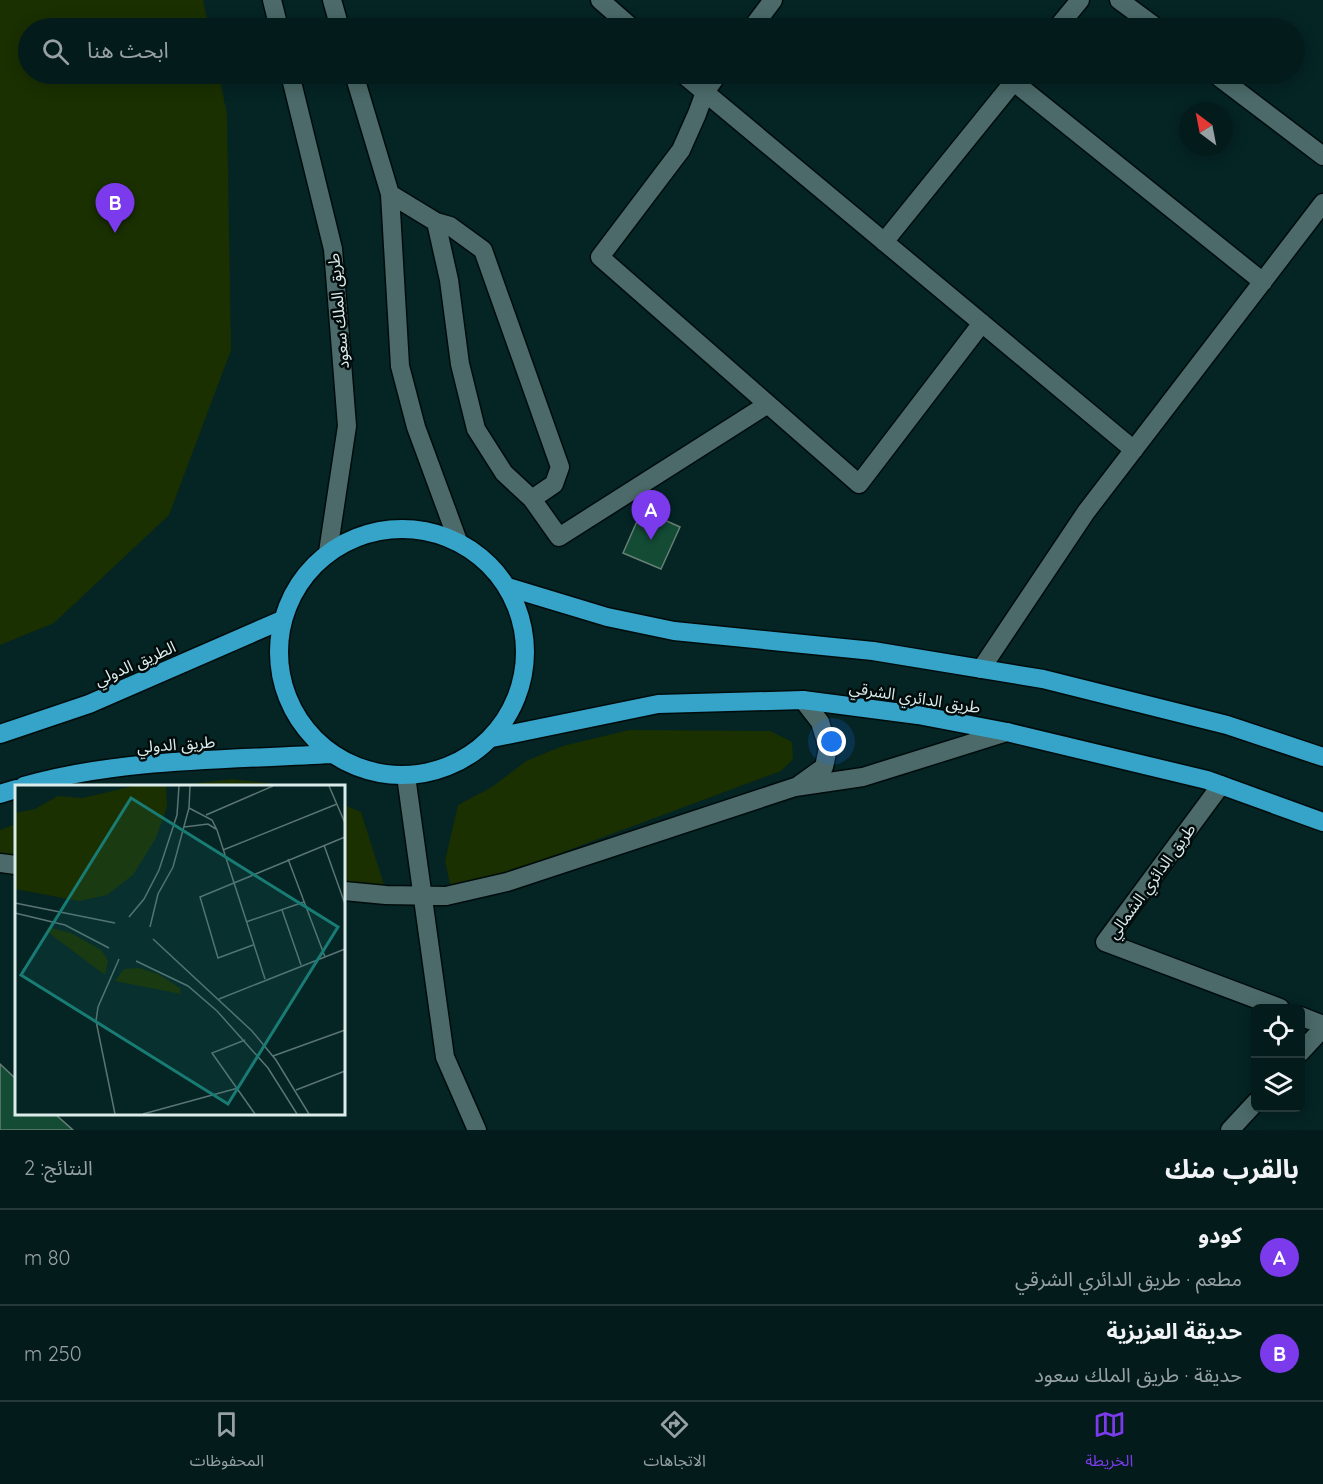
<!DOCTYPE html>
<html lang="ar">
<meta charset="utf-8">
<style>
body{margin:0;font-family:Quicksand,"Noto Sans Arabic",sans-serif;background:#122828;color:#f1f3f6;direction:rtl}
.controls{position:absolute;right:18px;bottom:18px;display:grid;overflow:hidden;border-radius:9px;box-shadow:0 3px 15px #0003}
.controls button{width:54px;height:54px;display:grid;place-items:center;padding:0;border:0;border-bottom:2px solid #25393a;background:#041b1b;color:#f1f3f6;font:30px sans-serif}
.compass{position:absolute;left:1179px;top:102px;width:54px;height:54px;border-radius:50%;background:#041b1b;box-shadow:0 3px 15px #0003;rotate:328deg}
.you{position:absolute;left:832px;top:742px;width:21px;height:21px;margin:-15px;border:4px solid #fff;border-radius:50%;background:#1a73e8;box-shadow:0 0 0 9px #1a73e833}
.badge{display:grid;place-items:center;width:39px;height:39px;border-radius:50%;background:#7c3aed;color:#fff;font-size:20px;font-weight:700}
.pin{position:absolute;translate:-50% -50px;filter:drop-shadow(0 2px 3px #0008)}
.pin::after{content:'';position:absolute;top:32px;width:21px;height:18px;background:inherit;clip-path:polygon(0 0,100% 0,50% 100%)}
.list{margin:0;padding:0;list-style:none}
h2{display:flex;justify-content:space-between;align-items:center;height:78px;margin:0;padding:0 24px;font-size:26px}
h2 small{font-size:20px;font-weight:400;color:#97a1a3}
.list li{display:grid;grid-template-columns:39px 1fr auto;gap:18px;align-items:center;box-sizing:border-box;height:96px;padding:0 24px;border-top:2px solid #25393a}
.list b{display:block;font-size:22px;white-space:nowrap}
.list p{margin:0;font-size:20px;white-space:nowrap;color:#97a1a3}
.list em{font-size:20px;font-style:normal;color:#97a1a3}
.icon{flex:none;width:33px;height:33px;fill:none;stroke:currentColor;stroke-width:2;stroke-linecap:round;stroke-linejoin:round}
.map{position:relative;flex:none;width:1323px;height:1130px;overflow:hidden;direction:ltr}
.search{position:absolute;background:#041b1b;box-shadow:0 3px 15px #0003;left:18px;right:18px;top:18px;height:66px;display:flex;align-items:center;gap:15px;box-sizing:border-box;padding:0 21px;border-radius:33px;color:#97a1a3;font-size:22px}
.sheet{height:270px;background:#041b1b}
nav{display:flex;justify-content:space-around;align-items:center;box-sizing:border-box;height:84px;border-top:2px solid #25393a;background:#041b1b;font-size:16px;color:#97a1a3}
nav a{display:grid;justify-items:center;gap:3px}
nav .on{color:#7c3aed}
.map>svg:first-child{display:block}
.green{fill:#1a3000}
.building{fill:#134b35;stroke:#668073;stroke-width:1.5}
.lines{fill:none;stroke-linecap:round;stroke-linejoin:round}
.minor-casing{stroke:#000c0c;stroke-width:21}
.highway-casing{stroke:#000c0c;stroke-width:21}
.minor{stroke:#4b6a69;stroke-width:18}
.highway{stroke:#36a3c8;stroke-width:18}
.labels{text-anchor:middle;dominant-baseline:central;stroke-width:5;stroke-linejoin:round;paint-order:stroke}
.street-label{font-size:16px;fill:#dbeceb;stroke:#020b0b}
.inset-road{fill:none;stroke:#5b7474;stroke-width:1.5}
.view{fill:#197c74;fill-opacity:0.15;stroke:#197c74;stroke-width:3}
.inset-edge{fill:none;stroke:#dbeceb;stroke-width:3}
</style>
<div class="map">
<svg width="1323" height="1130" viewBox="0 0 1323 1130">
<rect width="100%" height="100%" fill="#052424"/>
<path class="green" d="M0,0H203L209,28H28V74H219L227,115L231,350L169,515L54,623L0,645Z
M629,730L770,731L792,742L793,759L781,771L515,870L451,888L445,861L458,805L492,787L526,761L563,746Z
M232,779L292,786H173Z
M344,805L361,812L385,888L344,884Z
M16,824V859L0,853V830Z"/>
<path class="building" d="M642,510L680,527L661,569L623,553Z
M0,1064L16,1079V1114H55L73,1130H0Z"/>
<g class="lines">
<defs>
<path id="minor" d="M272,0L279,28
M332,0L340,28
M600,0L632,28
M1119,0L1157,28
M752,28L773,0
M1057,28L1080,0
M290,74L333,249L347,426L328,552
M354,74L390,194L400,366L416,427L458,541
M683,74L1134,450
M718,74L705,92L697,114L681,150L600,257L859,484L982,323
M1215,74L1323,156
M1014,82L1263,282
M390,194L436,222L450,226L483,250L560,467L554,484L532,499
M436,222L449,280L460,364L476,429L504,473L532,499L559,537L768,404
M884,242L1020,74
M981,669L1086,512L1323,203
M406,776L445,1057L477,1130
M799,785L824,767L828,748L820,722L803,700
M1221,785L1105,942L1280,1008
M0,863L16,865
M344,891L386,895L446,896L507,882L795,787L863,777L1007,732
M1300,1016L1323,1025
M1300,1053L1323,1028
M1230,1130L1256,1102"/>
<path id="highway" d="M279 652a123 123 0 1 1 246 0a123 123 0 1 1-246 0Z
M508,587L607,617L674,631L873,651L1043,679L1227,725L1323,757
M0,734L89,704L282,620
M492,738L658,704L803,700L918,715L1007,732L1207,780L1323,822
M24,786C121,758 231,760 331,754
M0,794L16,789"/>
</defs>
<use href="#minor" class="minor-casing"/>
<use href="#highway" class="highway-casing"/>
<use href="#minor" class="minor"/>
<use href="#highway" class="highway"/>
</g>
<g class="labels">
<g class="street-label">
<text transform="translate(338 311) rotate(-95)">طريق الملك سعود</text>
<text transform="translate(135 663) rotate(-24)">الطريق الدولي</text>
<text transform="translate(915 697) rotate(9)">طريق الدائري الشرقي</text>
<text transform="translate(176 744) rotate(-4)">طريق الدولي</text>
<text transform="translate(1151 881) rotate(-54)">طريق الدائري الشمالي</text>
</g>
</g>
<g transform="translate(15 785)">
<rect width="330" height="330" fill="#052424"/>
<path d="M119,1H151L152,22L141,53L118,90L92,110L64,116L0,104V28L20,24L43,11L67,13ZM32,142L56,148L86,165L93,175L90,190L34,148ZM124,183L143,189L165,203L166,209L100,196L109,184Z" fill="#1a3000"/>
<path class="inset-road" d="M314,1L330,38M174,23L197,35L202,45L250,194M191,30L258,1M169,42L193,39L201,44M309,60L330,119M208,65L322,19M273,74L310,172M0,118L100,138M267,125L286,180M0,128L50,140L94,163M114,132L129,114L144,85L162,30L164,1M231,137L289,117M135,142L143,109L158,82L174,23L175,1M138,154L237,246L261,275L294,329M238,160L203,173L185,112L330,52M121,176L173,201L202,226L253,283L282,329M204,214L330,164M230,255L197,268L240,329M258,271L330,245M281,305L330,286M100,329L81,236L83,222L104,174M128,329L223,303"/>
<path class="view" d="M116,13L323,142L213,319L6,190Z"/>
<rect width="330" height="330" class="inset-edge"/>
</g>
</svg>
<div class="controls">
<button><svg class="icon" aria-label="locate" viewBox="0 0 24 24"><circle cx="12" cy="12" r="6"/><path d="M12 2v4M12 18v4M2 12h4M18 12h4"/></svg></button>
<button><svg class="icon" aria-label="layers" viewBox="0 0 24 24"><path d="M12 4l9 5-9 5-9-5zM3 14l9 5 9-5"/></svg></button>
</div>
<svg class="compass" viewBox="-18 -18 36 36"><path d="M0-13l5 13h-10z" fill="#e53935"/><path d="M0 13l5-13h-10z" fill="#97a1a3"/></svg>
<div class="you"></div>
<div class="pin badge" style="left:651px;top:540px">A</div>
<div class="pin badge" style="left:115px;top:233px">B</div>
<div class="search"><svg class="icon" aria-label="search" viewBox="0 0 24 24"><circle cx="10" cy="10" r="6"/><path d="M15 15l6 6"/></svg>ابحث هنا</div>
</div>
<section class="sheet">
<h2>بالقرب منك<small>النتائج: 2</small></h2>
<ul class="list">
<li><span class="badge">A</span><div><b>كودو</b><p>مطعم · طريق الدائري الشرقي</p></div><em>80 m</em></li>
<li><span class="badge">B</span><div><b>حديقة العزيزية</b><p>حديقة · طريق الملك سعود</p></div><em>250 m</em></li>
</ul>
</section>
<nav>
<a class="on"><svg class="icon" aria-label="map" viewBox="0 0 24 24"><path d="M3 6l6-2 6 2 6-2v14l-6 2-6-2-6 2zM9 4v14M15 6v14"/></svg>الخريطة</a>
<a><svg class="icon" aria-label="directions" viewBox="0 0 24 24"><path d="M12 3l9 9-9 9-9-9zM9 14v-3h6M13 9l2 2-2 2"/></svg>الاتجاهات</a>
<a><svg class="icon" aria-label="saved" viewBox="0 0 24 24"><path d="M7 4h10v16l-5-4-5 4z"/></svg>المحفوظات</a>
</nav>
